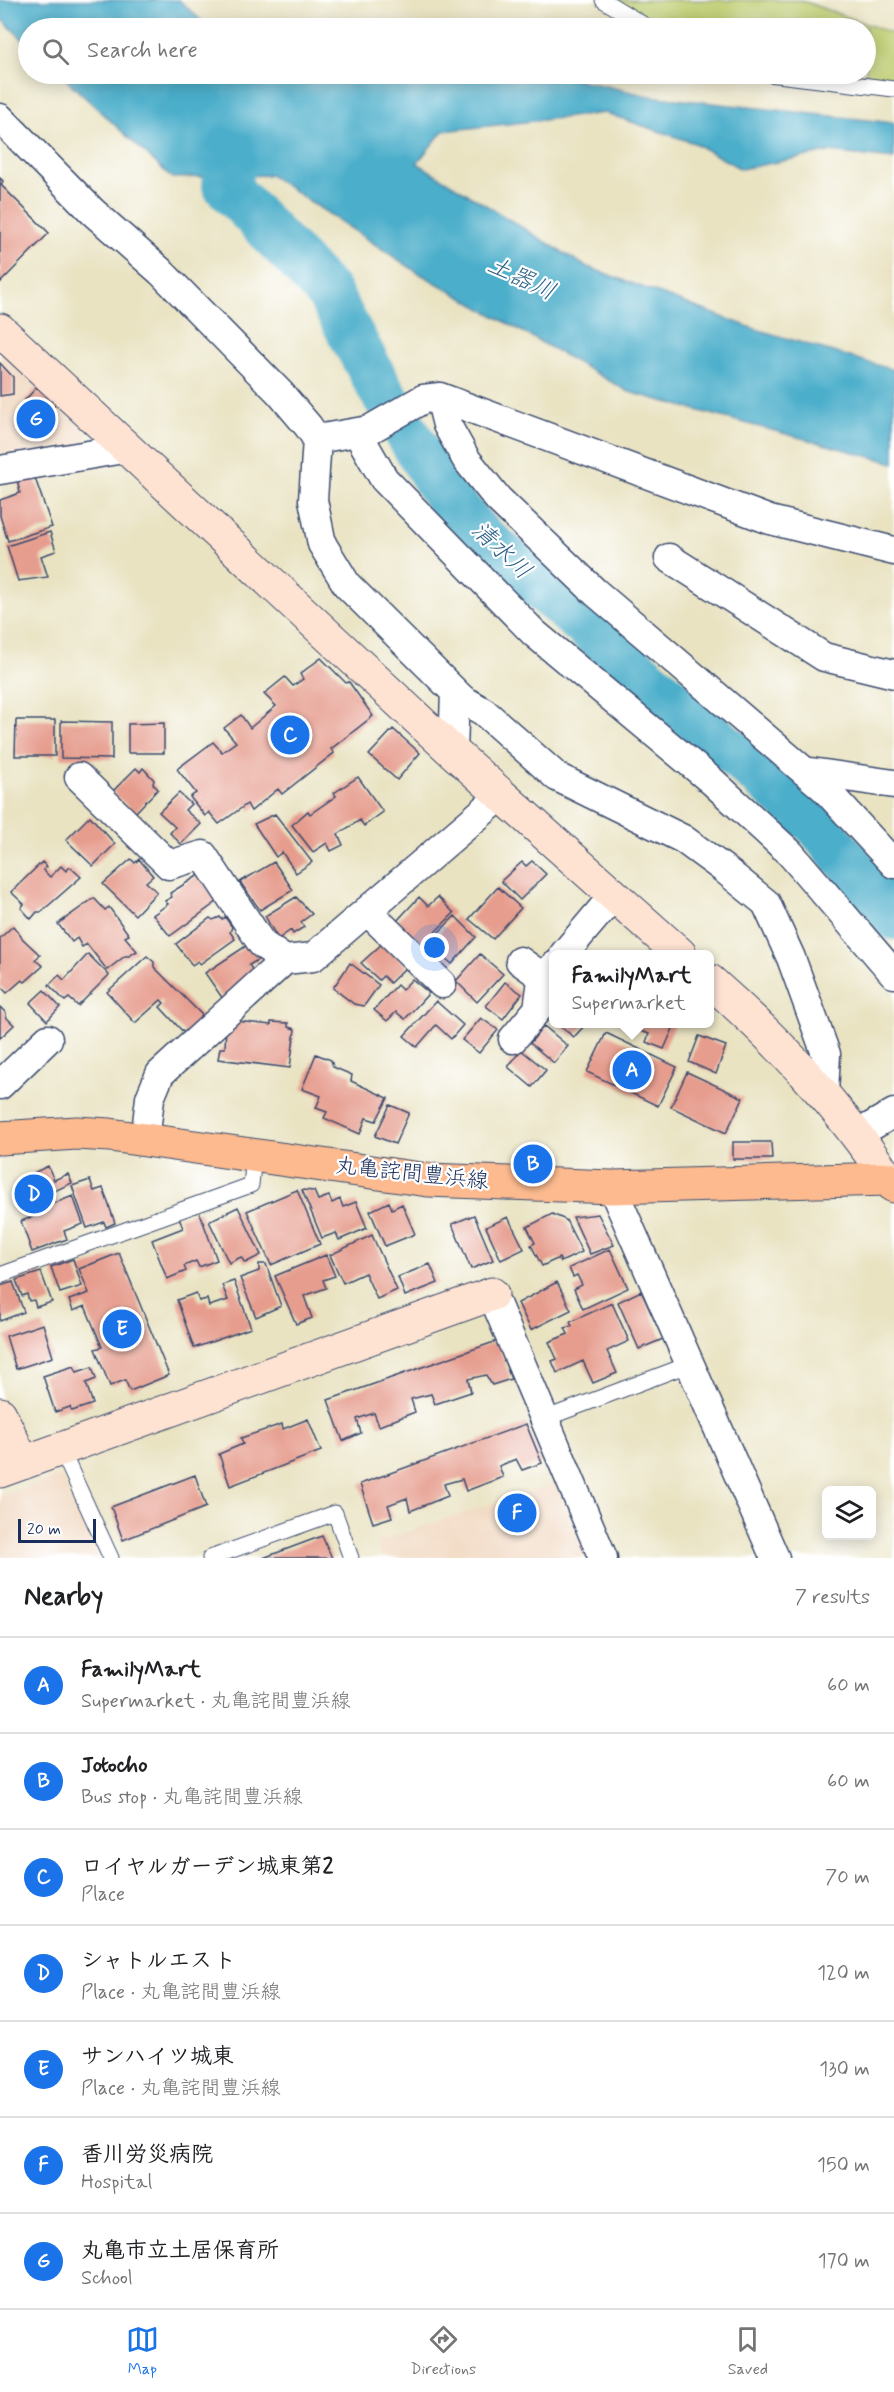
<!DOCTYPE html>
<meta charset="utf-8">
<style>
body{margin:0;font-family:Mynerve,"Klee One",sans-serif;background:#f2f2f2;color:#202124}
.controls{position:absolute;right:18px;bottom:18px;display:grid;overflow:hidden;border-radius:9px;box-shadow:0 3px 15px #0003}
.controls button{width:54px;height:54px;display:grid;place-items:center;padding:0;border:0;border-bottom:2px solid #e0e0e0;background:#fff;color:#202124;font:30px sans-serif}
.scale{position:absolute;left:18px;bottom:15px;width:78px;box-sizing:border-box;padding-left:6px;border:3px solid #1b2f5e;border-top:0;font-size:16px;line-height:21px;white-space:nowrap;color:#1b2f5e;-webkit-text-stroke:4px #fff;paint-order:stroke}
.you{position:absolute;left:435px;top:948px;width:21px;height:21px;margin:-15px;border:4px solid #fff;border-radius:50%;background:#1a73e8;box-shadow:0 0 0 9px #1a73e833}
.badge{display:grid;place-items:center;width:39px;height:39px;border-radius:50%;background:#1a73e8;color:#fff;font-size:20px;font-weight:700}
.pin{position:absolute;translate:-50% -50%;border:3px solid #fff;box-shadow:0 2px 6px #0006}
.popup{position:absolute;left:549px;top:950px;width:165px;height:78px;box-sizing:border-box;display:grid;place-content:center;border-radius:9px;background:#fff;filter:drop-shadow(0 2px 4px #0005);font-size:20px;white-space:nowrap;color:#757577}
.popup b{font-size:22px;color:#202124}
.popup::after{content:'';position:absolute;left:50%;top:100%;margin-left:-12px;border:12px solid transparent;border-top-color:#fff}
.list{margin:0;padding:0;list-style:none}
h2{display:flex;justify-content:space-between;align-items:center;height:78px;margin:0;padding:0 24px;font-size:26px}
h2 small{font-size:20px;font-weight:400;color:#757577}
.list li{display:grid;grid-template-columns:39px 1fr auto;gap:18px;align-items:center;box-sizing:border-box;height:96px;padding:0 24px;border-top:2px solid #e0e0e0}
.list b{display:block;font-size:22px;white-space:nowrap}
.list p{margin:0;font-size:20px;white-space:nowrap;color:#757577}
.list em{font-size:20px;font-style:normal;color:#757577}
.icon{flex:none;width:33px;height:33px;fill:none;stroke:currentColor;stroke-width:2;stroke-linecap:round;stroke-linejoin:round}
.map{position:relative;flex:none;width:894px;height:1558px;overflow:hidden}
.search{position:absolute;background:#fff;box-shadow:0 3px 15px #0003;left:18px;right:18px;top:18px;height:66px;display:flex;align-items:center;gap:15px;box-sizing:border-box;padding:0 21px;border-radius:33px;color:#757577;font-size:22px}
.sheet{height:750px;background:#fff}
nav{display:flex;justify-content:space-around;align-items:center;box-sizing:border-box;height:84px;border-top:2px solid #e0e0e0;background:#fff;font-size:16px;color:#757577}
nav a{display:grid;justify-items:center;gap:3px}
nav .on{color:#1a73e8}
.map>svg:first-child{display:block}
.built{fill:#f0d5bc}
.green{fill:#bdcc6e;stroke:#6c7e66;stroke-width:1.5}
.water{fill:#4baeca;stroke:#336e94;stroke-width:1.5}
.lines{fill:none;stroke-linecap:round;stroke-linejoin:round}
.river{stroke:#4baeca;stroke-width:46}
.building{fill:#e69d8e}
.lane-casing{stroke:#3a4a6d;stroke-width:17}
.street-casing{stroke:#3a4a6d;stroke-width:31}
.secondary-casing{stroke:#3a4a6d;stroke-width:35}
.primary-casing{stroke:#3a4a6d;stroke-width:35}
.lane{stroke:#fff;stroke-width:15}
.street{stroke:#fff;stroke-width:28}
.secondary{stroke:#fee3d2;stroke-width:33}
.primary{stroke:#fcba8e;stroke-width:33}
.labels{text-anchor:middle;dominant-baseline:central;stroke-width:4.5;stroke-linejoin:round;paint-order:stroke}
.street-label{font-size:22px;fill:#1b2f5e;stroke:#fff}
.water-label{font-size:24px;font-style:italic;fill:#2e6289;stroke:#fff}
</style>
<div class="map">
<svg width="894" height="1558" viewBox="0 0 894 1558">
<rect width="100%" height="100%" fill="#fff"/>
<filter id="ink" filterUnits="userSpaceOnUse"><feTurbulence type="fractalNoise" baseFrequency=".0167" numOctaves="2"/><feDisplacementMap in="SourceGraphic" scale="12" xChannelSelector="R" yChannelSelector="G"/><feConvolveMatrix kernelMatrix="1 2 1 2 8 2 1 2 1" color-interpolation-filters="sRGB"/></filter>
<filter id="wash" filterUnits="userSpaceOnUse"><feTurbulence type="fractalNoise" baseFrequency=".008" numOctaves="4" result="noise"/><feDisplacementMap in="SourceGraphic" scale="24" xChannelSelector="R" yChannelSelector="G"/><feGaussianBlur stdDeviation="1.35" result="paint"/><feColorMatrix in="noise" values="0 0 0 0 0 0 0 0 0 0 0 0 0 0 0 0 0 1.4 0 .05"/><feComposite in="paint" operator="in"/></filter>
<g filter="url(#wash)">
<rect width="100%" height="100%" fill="#e9e3c2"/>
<path class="built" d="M0,352L88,434L81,449L0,459Z
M61,1475L98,1558H0V1496Z
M555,1483L587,1558H382L377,1542Z"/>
<path class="green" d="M603,0H800L894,34V89L769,74H866V28H649Z"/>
<path class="water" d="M0,0H179L209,28H28V44L0,18Z
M60,74H314L325,75L349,74H554L649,96L894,123V159L829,152L741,169L694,143L605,113L443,131L417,163L585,266L752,328L894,370V463L629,392L417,272L270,175L172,178Z"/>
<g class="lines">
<path class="river" d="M255,118L225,185L328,292L381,390L443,492L481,536L817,825L894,917"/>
</g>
<g id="blocks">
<path class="building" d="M0,178L3,181L1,185L49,233L0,283Z
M0,363L13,377V394L0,396Z
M37,387L56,404L45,418L25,400Z
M35,478L52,527L8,541L0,516V500L20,493L17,479Z
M50,532L56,551L41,556L48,577L18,581L7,546Z
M321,658L346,683L349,682L373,716L331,749L334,753L282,794L278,789L251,811L247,804L219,824L209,812L205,816L190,797L196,793L177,769L213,742L222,752L236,742L224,728L241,715L250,728L276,706L264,694L285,677L293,686L303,679L300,674Z
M16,720H55V756H15Z
M61,721L112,722V759L61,758Z
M164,723V753H128V724Z
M393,729L420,753L397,780L369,755Z
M136,768L140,772L143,768L154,780L153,784L158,789L135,813L112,792Z
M358,777L383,812L364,826L360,820L338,834L343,845L331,851L327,843L313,852L292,825L308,811L310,814L336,796L334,793Z
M179,793L191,804L185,810L201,824L181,844L170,833L175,827L159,812Z
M275,814L312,862L296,873L282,852L276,857L254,824Z
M90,816L115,844L93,866L66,840Z
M131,859L135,863L139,859L153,876L146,882L157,892L135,915L103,884Z
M532,861L546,874L520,900L501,881L522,862L526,866Z
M42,862L47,867L43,870L50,877L61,866L66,871L70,867L81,877L41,912H37L31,919L21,908L24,904L11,892Z
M274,862L293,890L260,910L240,882Z
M199,875L218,901L170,936L153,915L168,904L165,901L172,897L170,893Z
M498,887L521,908L493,939L469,919Z
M296,897L312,914L301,922L304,927L293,934L291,930L278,939L265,916Z
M419,897L428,906L438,897L454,913L420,947L395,923Z
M94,898L105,910L109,907L129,935L125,937L137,951L129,956H125L107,970L87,944L82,947L77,938L72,942L58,924Z
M455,916L476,937L452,964L428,943Z
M220,917L222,920L225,917L232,927L230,932L235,939L200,964L198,961L192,965L176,944L210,918L213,920Z
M13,926L23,939L40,955L35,960L43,966L25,982L22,980L7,993L0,986V938Z
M383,943L407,966L390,983L383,976L379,980L361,963Z
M249,944L261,958L249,965L258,977L225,1002L205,973Z
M88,954L109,975L78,1006L69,998L65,1001L49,985L59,975L64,980Z
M480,954L503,974L477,1002L456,981Z
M147,956L154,962V967L205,1018L186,1035L160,1007L164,1003L161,1000L135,1023L107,992Z
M350,963L379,985L364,1006L354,1004L333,988Z
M412,979L429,993L405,1019L396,1012L387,1021L374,1010L397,985L402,990Z
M505,982L522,994L503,1019L486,1006Z
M44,990L60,1007L47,1021L30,1003Z
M436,1001L463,1025L451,1039L436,1025L417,1047L404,1036Z
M0,1007L6,1013V1017L14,1025L0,1038Z
M481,1018L498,1030L479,1053L462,1040Z
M236,1021L271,1025V1022L288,1023V1027L295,1029L290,1068L218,1059L220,1048H225L226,1027Z
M557,1024H586L574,1037Z
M638,1024H675L664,1049L646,1042L649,1034L635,1029Z
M544,1026L568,1046L554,1063L530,1043Z
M606,1033L677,1067L658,1106L587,1072Z
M699,1036L726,1046L716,1074L689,1062Z
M521,1050L546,1070L532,1087L508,1067Z
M316,1054L331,1060L333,1067L352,1075L351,1081L388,1098L376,1121L366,1118L360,1134L324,1118L327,1112L316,1108L321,1096L302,1089Z
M687,1072L743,1098L726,1133L671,1107Z
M390,1105L409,1113L395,1144L375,1136Z
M733,1142H771L772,1159H733Z
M48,1166L54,1180L68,1174L72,1183L24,1205L14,1182Z
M90,1180L94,1191L103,1188L115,1223L106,1227L104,1222L87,1228L72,1186Z
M297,1190L320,1244L271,1265L247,1211Z
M302,1190L314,1191L318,1200L329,1196L332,1203L340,1199L343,1207L356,1202L367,1228L339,1240L336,1233L322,1238Z
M73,1196L83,1224L64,1231L67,1239L32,1252L21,1221L41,1214L39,1209Z
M389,1202L392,1209L402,1204L415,1234L385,1246L370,1211Z
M238,1207L261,1255L245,1263L241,1257L229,1263L209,1221Z
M199,1211L217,1260L199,1267L196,1261L184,1266L186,1271L167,1279L152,1240L183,1228L179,1218Z
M552,1214L566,1220L582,1252L561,1262L559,1258L542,1266L531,1245L535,1243L527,1227Z
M598,1214L614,1245L590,1254L573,1217Z
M474,1215L493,1260L471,1269L452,1224Z
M508,1217L524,1249L501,1260L486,1227Z
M372,1235L397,1290L377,1299L365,1273L343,1283L330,1255Z
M610,1249L628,1288L583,1309L574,1289L582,1285L577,1275L573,1277L569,1268Z
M119,1253L169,1375L130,1391L125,1380L110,1386L95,1349L102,1347L85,1306L73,1311L69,1300L89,1293L79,1269Z
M326,1255L335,1276L323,1280L326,1288L304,1296L312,1318L296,1324L275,1276Z
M73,1259L82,1286L60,1293L51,1267Z
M259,1264H266L281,1306L256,1317L240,1278L259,1271Z
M430,1264L438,1283L405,1296L398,1277Z
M41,1272L52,1302L36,1307L34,1300L29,1301L27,1294L22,1296L16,1280Z
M234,1281L251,1328L194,1348L177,1300L196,1293L199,1301L207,1299L209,1306L228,1300L222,1285Z
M13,1282L24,1312L0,1321V1286Z
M557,1282L571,1310L531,1330L518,1303Z
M641,1291L663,1339L639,1349L618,1302Z
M612,1303L629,1341L607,1351L617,1373L593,1383L583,1361L557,1373L552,1361L557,1359L549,1342L568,1334L565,1328L572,1326L570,1322Z
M43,1324L53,1357L16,1369L6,1336Z
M497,1341L511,1379L492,1385L486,1375L468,1379L471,1392L435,1404L431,1394L411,1399L415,1412L379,1426L374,1413L357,1419L361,1433L343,1441L328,1400Z
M74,1366L77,1372L92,1367L96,1379L86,1383L93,1404L72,1411L70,1407L55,1412L43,1376Z
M308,1419L321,1451L230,1486L219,1454L243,1444L241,1438L282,1424L283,1429Z
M526,1424L542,1463L522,1470L516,1459L499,1466L503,1477L466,1491L462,1479L444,1484L448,1496L410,1511L407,1498L388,1505L392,1517L373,1523L360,1484Z
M195,1475L206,1507L123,1540L111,1507Z
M322,1536L332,1558H263Z"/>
</g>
</g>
<g filter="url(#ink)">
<use href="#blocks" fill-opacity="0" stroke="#3a4a6d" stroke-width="1.5"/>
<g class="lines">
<defs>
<path id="lane" d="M603,0L649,28
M769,74L894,89
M0,1275L251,1185L254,1156
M544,1419L690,1364
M61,1449L111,1558
M210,1558L335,1513L351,1558"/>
<path id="street" d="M0,118L93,212L160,271L280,393L308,426L317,439L369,430L423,399L440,397L770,520L894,551
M440,397L447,425L466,459L498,499L595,592L824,788L894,864
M357,432L384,479L534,633L713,782L790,853L894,974
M317,439L313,500L322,544L347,585L462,699L484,712L557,777L683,839L724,869L766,903L791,958L826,1054L824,1093
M0,470L129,448
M669,558L824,657L894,674
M453,752L455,692
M804,771L894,784
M79,777L169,865L203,855L262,944L285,960
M367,911L442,984
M564,954L614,895
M520,961L544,978
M513,1039L538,1009L542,980L554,966
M0,1085L48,1039
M858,1134L894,1113
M145,1140L150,1098L160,1074L285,960L313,957L502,795
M612,1187L775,1558
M492,1294L603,1558"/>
<path id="secondary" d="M0,330L453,752L680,954
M710,981C778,1041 837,1103 888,1179
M0,1414L23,1463
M0,1471L492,1294"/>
<path id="primary" d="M0,1138L77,1133L110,1135L428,1180L612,1187L888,1179L894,1186"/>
</defs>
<use href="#lane" class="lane-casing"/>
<use href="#street" class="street-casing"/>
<use href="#secondary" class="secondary-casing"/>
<use href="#primary" class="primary-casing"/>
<use href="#lane" class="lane"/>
<use href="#street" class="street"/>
<use href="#secondary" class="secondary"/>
<use href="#primary" class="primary"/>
</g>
</g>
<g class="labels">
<g class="street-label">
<text transform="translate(412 1174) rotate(6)">丸亀詫間豊浜線</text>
</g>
<g class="water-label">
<text transform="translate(521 279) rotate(25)">土器川</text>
<text transform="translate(501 551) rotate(43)">清水川</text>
</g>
</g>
</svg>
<div class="controls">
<button><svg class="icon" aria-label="layers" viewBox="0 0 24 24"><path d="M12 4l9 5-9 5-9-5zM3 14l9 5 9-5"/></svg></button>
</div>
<div class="scale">20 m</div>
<div class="you"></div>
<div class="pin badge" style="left:632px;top:1070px">A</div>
<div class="popup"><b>FamilyMart</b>Supermarket</div>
<div class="pin badge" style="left:533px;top:1164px">B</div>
<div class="pin badge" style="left:290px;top:735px">C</div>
<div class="pin badge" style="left:34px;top:1194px">D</div>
<div class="pin badge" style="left:122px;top:1329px">E</div>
<div class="pin badge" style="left:517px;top:1513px">F</div>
<div class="pin badge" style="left:36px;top:419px">G</div>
<div class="search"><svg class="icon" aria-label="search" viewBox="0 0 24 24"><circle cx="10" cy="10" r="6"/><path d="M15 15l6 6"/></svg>Search here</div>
</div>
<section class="sheet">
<h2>Nearby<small>7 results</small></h2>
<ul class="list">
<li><span class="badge">A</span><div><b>FamilyMart</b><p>Supermarket · 丸亀詫間豊浜線</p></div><em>60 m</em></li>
<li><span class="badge">B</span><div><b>Jotocho</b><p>Bus stop · 丸亀詫間豊浜線</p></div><em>60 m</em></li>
<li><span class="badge">C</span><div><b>ロイヤルガーデン城東第2</b><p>Place</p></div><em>70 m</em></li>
<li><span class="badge">D</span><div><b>シャトルエスト</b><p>Place · 丸亀詫間豊浜線</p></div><em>120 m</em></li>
<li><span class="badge">E</span><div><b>サンハイツ城東</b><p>Place · 丸亀詫間豊浜線</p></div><em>130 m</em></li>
<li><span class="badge">F</span><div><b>香川労災病院</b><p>Hospital</p></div><em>150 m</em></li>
<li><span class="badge">G</span><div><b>丸亀市立土居保育所</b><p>School</p></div><em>170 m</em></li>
</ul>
</section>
<nav>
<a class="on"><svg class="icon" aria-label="map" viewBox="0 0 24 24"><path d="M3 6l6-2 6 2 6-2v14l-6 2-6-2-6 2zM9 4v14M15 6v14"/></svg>Map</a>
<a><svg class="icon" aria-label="directions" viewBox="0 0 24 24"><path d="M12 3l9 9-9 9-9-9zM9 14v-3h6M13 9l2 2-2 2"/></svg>Directions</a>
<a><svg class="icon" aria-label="saved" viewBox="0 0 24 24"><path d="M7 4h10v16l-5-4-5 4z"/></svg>Saved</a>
</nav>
